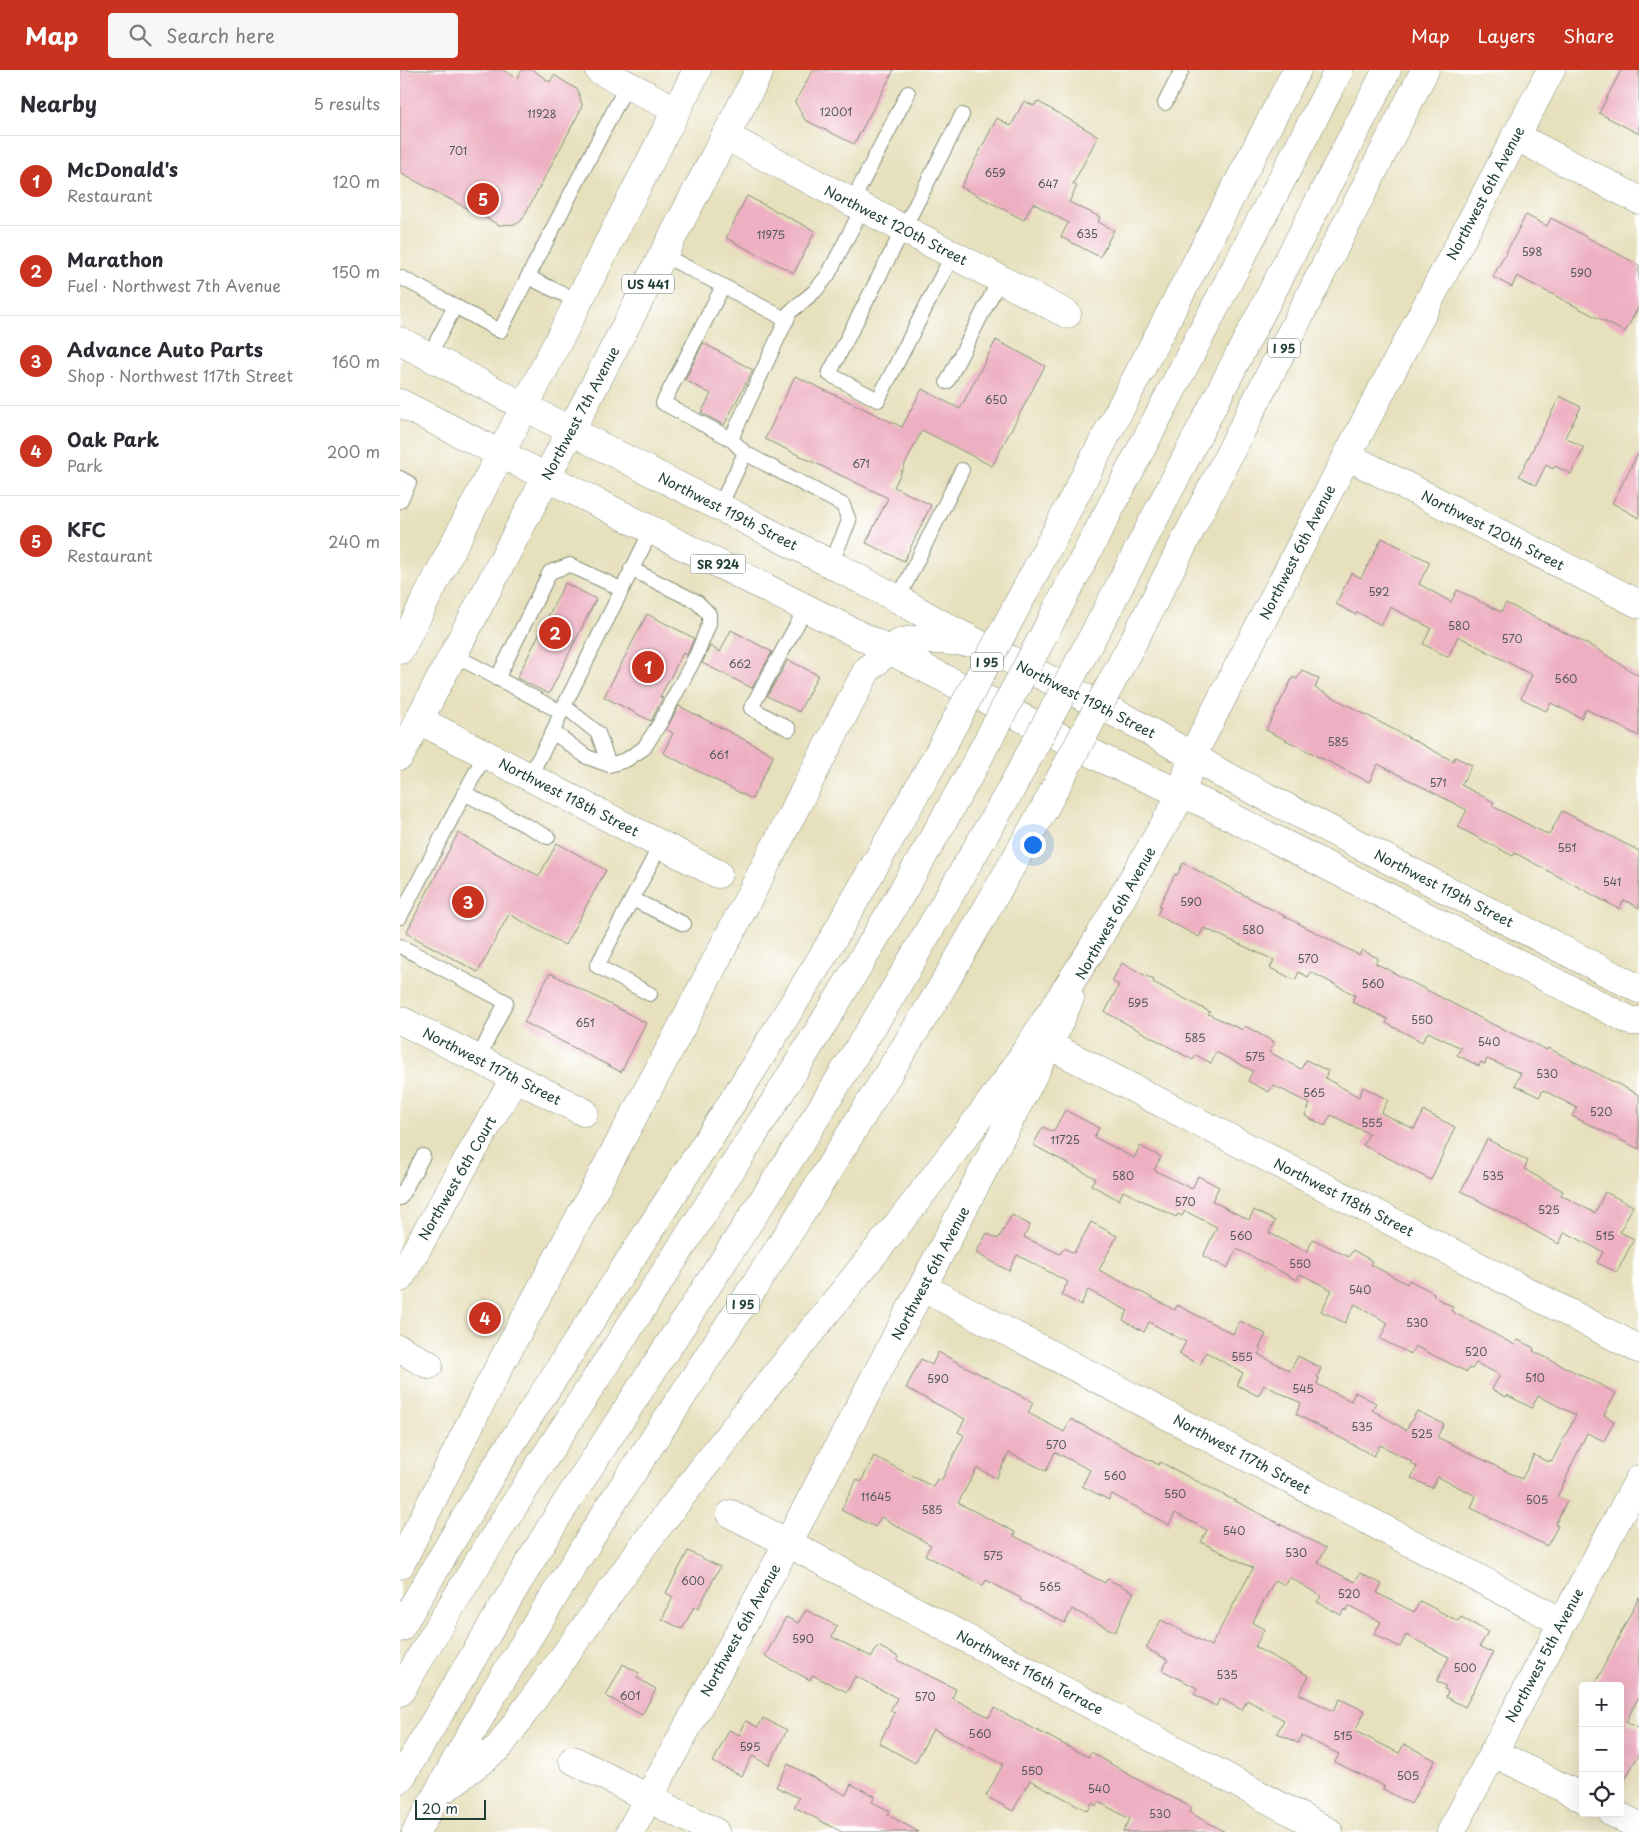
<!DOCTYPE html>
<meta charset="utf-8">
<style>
body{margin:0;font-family:"Playpen Sans",sans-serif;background:#f7f7f7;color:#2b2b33}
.controls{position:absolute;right:15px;bottom:15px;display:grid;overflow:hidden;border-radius:5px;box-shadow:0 5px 20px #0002}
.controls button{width:45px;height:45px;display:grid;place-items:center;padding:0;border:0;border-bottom:1px solid #e1e1e2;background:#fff;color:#2b2b33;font:25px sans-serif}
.scale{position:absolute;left:15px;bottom:12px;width:71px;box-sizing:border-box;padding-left:5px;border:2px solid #1f3d34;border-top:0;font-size:14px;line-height:18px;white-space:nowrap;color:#1f3d34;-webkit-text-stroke:4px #fff;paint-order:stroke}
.you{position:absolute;left:632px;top:774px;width:18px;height:18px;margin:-12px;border:4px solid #fff;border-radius:50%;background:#1a73e8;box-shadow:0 0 0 8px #1a73e833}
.badge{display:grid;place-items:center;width:32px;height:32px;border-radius:50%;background:#c8321e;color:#fff;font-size:16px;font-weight:700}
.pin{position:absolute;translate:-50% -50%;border:2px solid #fff;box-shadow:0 1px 5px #0006}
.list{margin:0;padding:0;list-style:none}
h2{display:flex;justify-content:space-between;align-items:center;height:65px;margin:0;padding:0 20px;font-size:21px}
h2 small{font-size:16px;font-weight:400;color:#7c7c81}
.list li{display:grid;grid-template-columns:32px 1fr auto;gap:15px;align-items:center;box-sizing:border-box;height:90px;padding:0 20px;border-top:1px solid #e1e1e2}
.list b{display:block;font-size:19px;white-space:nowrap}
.list p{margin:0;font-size:16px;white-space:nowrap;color:#7c7c81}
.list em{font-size:16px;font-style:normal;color:#7c7c81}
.icon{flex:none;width:28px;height:28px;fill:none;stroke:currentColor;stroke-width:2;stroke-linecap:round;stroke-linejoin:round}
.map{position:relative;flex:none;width:1239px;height:1762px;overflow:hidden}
header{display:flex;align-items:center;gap:30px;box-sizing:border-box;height:70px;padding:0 25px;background:#c8321e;color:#fff}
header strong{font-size:24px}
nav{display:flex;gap:28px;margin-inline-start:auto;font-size:18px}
.search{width:350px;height:45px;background:#f7f7f7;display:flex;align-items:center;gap:12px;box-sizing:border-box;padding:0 18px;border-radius:5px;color:#7c7c81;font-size:19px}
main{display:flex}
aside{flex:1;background:#fff}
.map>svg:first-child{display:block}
.building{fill:#edafc1}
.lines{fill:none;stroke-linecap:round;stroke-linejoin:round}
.lane-casing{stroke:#838e78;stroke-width:16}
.street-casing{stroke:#838e78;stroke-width:29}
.secondary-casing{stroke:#838e78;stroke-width:29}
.primary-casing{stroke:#838e78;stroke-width:29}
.highway-casing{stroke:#838e78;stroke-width:29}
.lane{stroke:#fff;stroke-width:14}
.street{stroke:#fff;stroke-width:28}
.secondary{stroke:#fff;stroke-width:28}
.primary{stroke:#fff;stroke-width:28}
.highway{stroke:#fff;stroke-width:28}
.highway-bridge-casing{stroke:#838e78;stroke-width:29;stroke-linecap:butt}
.highway-bridge{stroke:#fff;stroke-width:28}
.labels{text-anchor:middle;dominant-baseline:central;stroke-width:5;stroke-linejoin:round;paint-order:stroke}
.number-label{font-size:11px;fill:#525a57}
.shield{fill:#fff;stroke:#627771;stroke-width:1}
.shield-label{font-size:12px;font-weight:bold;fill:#1f3d34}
.street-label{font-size:14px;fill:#1f3d34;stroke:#fff}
</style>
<header>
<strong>Map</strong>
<div class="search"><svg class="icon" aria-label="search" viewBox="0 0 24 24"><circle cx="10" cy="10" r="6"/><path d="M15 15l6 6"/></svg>Search here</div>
<nav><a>Map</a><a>Layers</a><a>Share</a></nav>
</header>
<main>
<aside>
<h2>Nearby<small>5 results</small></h2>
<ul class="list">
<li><span class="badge">1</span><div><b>McDonald's</b><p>Restaurant</p></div><em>120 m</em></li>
<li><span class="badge">2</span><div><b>Marathon</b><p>Fuel · Northwest 7th Avenue</p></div><em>150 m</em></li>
<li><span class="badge">3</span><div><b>Advance Auto Parts</b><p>Shop · Northwest 117th Street</p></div><em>160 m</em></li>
<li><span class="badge">4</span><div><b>Oak Park</b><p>Park</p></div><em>200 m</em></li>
<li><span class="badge">5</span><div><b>KFC</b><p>Restaurant</p></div><em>240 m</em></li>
</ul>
</aside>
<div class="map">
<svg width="1239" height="1762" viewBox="0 0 1239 1762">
<rect width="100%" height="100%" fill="#fff"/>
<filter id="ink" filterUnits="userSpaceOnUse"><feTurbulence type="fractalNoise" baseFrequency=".02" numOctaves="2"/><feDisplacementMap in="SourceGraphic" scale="10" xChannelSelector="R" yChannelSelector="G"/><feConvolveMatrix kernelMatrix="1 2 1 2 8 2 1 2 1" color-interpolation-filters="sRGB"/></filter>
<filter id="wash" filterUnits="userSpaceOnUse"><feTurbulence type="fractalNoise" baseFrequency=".0096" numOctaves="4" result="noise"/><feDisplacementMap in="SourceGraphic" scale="20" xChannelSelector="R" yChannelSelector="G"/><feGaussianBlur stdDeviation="1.12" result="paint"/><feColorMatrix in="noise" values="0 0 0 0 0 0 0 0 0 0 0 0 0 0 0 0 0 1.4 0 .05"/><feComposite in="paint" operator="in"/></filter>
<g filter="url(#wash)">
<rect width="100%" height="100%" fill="#e7e0bd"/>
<g id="blocks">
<path class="building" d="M0,0H103L117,8L122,0H133L150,12L154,5L178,20L182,35L180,41L122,150L117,154L99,155L0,103Z
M413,0H494L454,74L405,50L395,32Z
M1221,0H1239V64L1199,43Z
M624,31L634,36L637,31L698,66L673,114L677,116L669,132L700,147L698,152L714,160L700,187L661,167L668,153L633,133L624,150L561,117L597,48L611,56Z
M347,126L415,161L394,203L326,168Z
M1126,145L1147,156L1151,148L1239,195V236L1225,262L1117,206L1112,217L1093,207Z
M596,270L645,296L592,396L522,360L494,417L531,435L504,491L466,473L488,428L365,369L395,306L502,357L522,319L560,339Z
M303,273L353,300L324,355L301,343L311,324L285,310Z
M1160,326L1181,337L1165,367L1184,378L1171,404L1155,396L1153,399L1146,395L1136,415L1119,406Z
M1239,382V448L1212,433Z
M982,468L1030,492L1019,514L1051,532L1057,520L1101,542L1106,533L1197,579L1239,606V666L1186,639L1181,648L1151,633L1146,641L1121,628L1132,605L1058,566L1048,587L1023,574L1031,558L990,537L981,555L957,542L956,545L936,534L951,503L961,508Z
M165,513L196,529L149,624L117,608Z
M247,544L294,568L287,585L283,583L260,627L263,628L251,651L204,627Z
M331,560L372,582L352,618L302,593L310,576L320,582Z
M388,590L418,605L399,642L367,626Z
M902,600L919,609L915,618L921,621L1053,691L1055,687L1072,695L1061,715L1094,732L1092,736L1149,765L1162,741L1239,781V838L1224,830L1219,839L1115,783L1113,786L1058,757L1067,740L978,694L969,712L866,660L893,607L897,609Z
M279,636L374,685L352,729L263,683L273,663L266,659Z
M58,763L139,806L157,773L206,800L165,875L109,844L78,902L6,863Z
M783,793L959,885L962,880L978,888L975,893L1088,952L1147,980L1148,978L1239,1025V1079L1172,1046L1177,1038L1143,1020L1139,1027L1115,1015L1121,1003L1087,989L1085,994L1081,992L1079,996L1057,985L1061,978L1028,962L1022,972L986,953L988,949L952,932L955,925L911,902L908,907L899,902L895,910L870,898L874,890L804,858L799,867L757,845L761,837L759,836L775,804L777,805Z
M722,893L754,910L753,912L810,942L808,944L843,960L845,956L874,972L869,982L901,999L906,990L928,1001L925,1008L959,1027L963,1017L988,1030L981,1043L1014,1059L1024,1041L1055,1057L1031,1110L963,1075L969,1064L931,1045L925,1056L905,1046L910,1034L873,1015L869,1022L848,1011L853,1001L816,982L811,993L796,985L793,990L705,942L719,915L712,911Z
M150,903L246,953L221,1002L124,952Z
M665,1040L699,1058L694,1067L734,1088L740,1076L761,1087L754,1100L792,1119L798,1106L819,1117L812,1131L849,1150L854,1140L875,1151L869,1163L907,1182L913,1169L949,1187L953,1180L972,1191L970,1194L1007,1214L1009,1210L1034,1223L1033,1226L1053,1237L1051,1241L1115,1275L1118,1270L1134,1278L1133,1281L1216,1323L1204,1345L1214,1351L1204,1371L1187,1363L1169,1400H1170L1157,1427L1167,1431L1155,1455L1158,1456L1147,1476L1071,1438L1076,1426L1038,1407L1032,1418L1011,1408L1017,1397L1011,1393V1391L980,1375L974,1386L896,1344L901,1333L864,1315L858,1326L837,1315L843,1303L806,1282L800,1295L779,1284L786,1272L749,1252L744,1262L723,1250L728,1241L688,1220L681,1235L661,1225L668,1212L617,1185L609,1201L576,1183L587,1163L598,1169L612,1145L630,1155L624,1167L660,1184L664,1178L674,1183L691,1152L717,1166L699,1200L775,1240L777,1235L833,1264L840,1251L866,1264L859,1278L861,1279L858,1284L890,1301L898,1286L921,1298L917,1307L919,1308L917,1314L951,1331L955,1322L976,1333L972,1340L1006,1360L1017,1341L1044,1354L1037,1367L1122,1409L1134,1385L1148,1392L1149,1390L1152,1391L1176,1345L1138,1326L1132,1338L1107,1325L1106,1327L1092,1319L1100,1305L1076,1293L1072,1299L1069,1298L1067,1302L1015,1276L1011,1284L980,1269L988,1253L955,1234L945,1253L921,1241L932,1220L900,1204L897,1210L837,1179L827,1198L803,1186L817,1157L785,1141L782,1146L778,1144L776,1147L723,1121L719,1130L691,1115L695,1108L633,1075L643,1057L653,1062Z
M1087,1069L1128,1091L1124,1099L1163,1121L1161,1125L1195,1143L1205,1122L1233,1136L1220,1162L1234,1169L1217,1202L1197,1193L1203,1182L1165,1162L1159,1174L1061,1121Z
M538,1282L633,1332L628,1343L664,1362L671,1349L759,1395L760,1392L926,1478L918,1493L955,1512L960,1503L982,1514L977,1523L1014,1542L1020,1531L1058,1551L1061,1547L1088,1562L1080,1576L1093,1583L1065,1637L1046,1627L1048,1621L1044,1619L1046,1616L1037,1611L1049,1587L1006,1565L1000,1577L974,1564L981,1552L949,1536L946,1541L944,1539L941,1545L917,1532L921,1526L889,1507L885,1515L875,1510L852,1553L864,1559L855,1577L909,1606L899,1624L933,1641L940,1629L965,1641L955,1661L999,1683L1004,1674L1035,1690L1011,1734L983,1719L984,1716L935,1692L939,1684L902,1666L898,1673L877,1663L884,1650L847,1630L842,1640L820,1628L816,1636L794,1624L797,1618L762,1600L768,1590L746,1578L761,1550L811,1576L853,1498L801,1472L807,1460L775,1443L769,1455L712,1424L709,1430L682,1416L690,1400L655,1382L646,1401L609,1383L596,1408L577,1398L558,1433L615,1462L614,1466L705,1513L707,1509L734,1522L715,1562L672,1539L665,1553L620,1530L621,1528L586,1510L583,1516L525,1485L531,1475L481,1447L475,1457L441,1440L457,1409L461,1412L474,1386L533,1417L537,1409L541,1411L564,1365L558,1362L565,1349L506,1318L521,1289L532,1295Z
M288,1481L320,1497L298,1539L294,1537L282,1559L262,1549L273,1527L266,1523Z
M1239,1527V1626L1226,1652L1239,1659V1684L1220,1719V1616H1194Z
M406,1540L437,1556L432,1567L472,1587L478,1576L499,1587L497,1590L556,1619L552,1628L589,1647L594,1638L688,1687L691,1682L733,1707L791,1737L789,1742L825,1762H723L730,1749L699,1732L697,1736L692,1733L688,1741L630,1710L613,1741L586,1726L603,1694L533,1659L515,1693L479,1673L495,1643L490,1641L497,1628L455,1606L447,1622L412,1605L410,1610L365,1586L386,1547L398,1553Z
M223,1594L239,1603L237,1608L256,1619L242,1645L206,1626Z
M363,1648L387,1660L369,1695L352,1686L342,1706L313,1692L329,1660L339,1665L346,1651L358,1657Z
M388,1694L446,1725L451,1714L475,1726L472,1732L490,1741L488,1745L519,1762H442L394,1737L399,1728L376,1717Z"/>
</g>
</g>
<g filter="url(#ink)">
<use href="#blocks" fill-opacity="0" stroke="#838e78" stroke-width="1"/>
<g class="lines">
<defs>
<path id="lane" d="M765,33L782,0
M452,132L508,23
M553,184L478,330L429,304L562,45
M263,185L323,216L263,333L331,369L345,383L320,436
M0,207L55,236L29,286
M128,207L177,231
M323,216L387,250
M55,236L100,261L227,15
M547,312L600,209
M331,369L390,242L415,221L428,205L463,137
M345,383L443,435L449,451L431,494
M0,408L9,413L0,431
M498,529L562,400
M54,585L161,642
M97,609L150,502L170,495L221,519
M164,636L198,663L209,695
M389,659L351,638L406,538
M153,662L187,687L209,695L226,690L244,678L260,653L297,584L309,554V544L297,532L231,499
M129,707L153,662L161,642L251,461
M64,723L148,767
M232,829L284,854
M0,847L85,684
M0,876L106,932L78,989
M250,924L197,896L261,774
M0,1128L23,1086"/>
<path id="street" d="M199,0L276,40
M325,66L667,244
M1115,66L1239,130
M947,386L1239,534
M19,650L318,804
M792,686L947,386L1151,0
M0,950L184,1042
M649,975L1239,1279
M0,1208L115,1007
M522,1217L1162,1552
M0,1279L29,1295
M331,1444L388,1473L929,1762
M1093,1682L1183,1728
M173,1690L315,1762
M1213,1743L1239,1756
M230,1762L388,1473L649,975L670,928
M1051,1762L1239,1409"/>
<path id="secondary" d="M489,580L711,693L806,734L1231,951H1239
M792,686L822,704L1239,919"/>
<path id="primary" d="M0,580C100,387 197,193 297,0
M0,686L360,0
M692,879L782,724L792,686"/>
<path id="highway" d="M0,271L171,361L431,494L498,529L548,558L735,653L792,686
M0,333L489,580
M636,500L897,0
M669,517L939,0
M708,538L987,0
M742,555L1025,0
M0,1495L91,1312L281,958L467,600C477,591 488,580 500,573C514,566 560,572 577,573
M0,1558L92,1403L331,1034L426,881L538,684
M0,1622C102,1446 218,1278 327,1106C413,973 495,838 572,700
M0,1709L157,1447L395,1081L488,931L610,721
M46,1718L99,1677L243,1476L351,1336L514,1134L605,1013L692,879
M16,1762L93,1624L207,1441L385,1169L541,919L644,739"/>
</defs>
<use href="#lane" class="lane-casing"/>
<use href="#street" class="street-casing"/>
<use href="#secondary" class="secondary-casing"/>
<use href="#primary" class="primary-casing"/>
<use href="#highway" class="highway-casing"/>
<use href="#lane" class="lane"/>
<use href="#street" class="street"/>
<use href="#secondary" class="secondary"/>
<use href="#primary" class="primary"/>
<use href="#highway" class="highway"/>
<defs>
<path id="highway-bridge" d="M538,684L636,500
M572,700L669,517
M610,721L708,538
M644,739L742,555"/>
</defs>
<use href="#highway-bridge" class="highway-bridge-casing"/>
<use href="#highway-bridge" class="highway-bridge"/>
</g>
</g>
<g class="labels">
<g class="number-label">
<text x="436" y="41">12001</text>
<text x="142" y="43">11928</text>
<text x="58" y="80">701</text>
<text x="595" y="102">659</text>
<text x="648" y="113">647</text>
<text x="687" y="163">635</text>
<text x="371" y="164">11975</text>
<text x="1132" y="181">598</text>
<text x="1181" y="202">590</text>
<text x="596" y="329">650</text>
<text x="461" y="393">671</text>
<text x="979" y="521">592</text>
<text x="1059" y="555">580</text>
<text x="1112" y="568">570</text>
<text x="340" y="593">662</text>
<text x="1166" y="608">560</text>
<text x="938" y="671">585</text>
<text x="319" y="684">661</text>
<text x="1038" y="712">571</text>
<text x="1167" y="777">551</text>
<text x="1212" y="811">541</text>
<text x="791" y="831">590</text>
<text x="853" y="859">580</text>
<text x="908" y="888">570</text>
<text x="973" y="913">560</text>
<text x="738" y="932">595</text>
<text x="1022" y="949">550</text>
<text x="185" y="952">651</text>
<text x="795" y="967">585</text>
<text x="1089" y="971">540</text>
<text x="855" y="986">575</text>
<text x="1147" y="1003">530</text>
<text x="914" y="1022">565</text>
<text x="1201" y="1041">520</text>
<text x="972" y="1052">555</text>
<text x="665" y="1069">11725</text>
<text x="723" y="1105">580</text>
<text x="1093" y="1105">535</text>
<text x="785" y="1131">570</text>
<text x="1149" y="1139">525</text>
<text x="841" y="1165">560</text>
<text x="1205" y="1165">515</text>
<text x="900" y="1193">550</text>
<text x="960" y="1219">540</text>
<text x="1017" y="1252">530</text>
<text x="1076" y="1281">520</text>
<text x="842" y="1286">555</text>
<text x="1135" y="1307">510</text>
<text x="538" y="1308">590</text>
<text x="903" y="1318">545</text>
<text x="962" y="1356">535</text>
<text x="1022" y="1363">525</text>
<text x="656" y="1374">570</text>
<text x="715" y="1405">560</text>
<text x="775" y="1423">550</text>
<text x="476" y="1426">11645</text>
<text x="1137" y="1429">505</text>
<text x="532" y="1439">585</text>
<text x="834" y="1460">540</text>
<text x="896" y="1482">530</text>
<text x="593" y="1485">575</text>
<text x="293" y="1510">600</text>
<text x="650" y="1516">565</text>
<text x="949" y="1523">520</text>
<text x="403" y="1568">590</text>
<text x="1065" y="1597">500</text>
<text x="827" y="1604">535</text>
<text x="230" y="1625">601</text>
<text x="525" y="1626">570</text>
<text x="580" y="1663">560</text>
<text x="943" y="1665">515</text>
<text x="350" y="1676">595</text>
<text x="632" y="1700">550</text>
<text x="1008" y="1705">505</text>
<text x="699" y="1718">540</text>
<text x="760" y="1743">530</text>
</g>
<g class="shield">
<rect x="222" y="204.5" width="52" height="19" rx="4"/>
<rect x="868" y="268.5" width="32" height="19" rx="4"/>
<rect x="290.5" y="484.5" width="55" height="19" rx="4"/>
<rect x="571" y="582.5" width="32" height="19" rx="4"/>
<rect x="327" y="1224.5" width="32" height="19" rx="4"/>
</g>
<g class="shield-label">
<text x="248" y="214">US 441</text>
<text x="884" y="278">I 95</text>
<text x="318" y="494">SR 924</text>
<text x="587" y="592">I 95</text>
<text x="343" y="1234">I 95</text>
</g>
<g class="street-label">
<text transform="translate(1085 123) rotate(-62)">Northwest 6th Avenue</text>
<text transform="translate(496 155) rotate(27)">Northwest 120th Street</text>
<text transform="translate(180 343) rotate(-62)">Northwest 7th Avenue</text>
<text transform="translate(328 441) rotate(27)">Northwest 119th Street</text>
<text transform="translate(1093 460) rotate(27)">Northwest 120th Street</text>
<text transform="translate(897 482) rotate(-63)">Northwest 6th Avenue</text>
<text transform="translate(686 629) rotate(27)">Northwest 119th Street</text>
<text transform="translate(169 727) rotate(27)">Northwest 118th Street</text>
<text transform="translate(1044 818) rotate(27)">Northwest 119th Street</text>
<text transform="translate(715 843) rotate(-61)">Northwest 6th Avenue</text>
<text transform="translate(92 996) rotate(27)">Northwest 117th Street</text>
<text transform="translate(57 1108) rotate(-60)">Northwest 6th Court</text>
<text transform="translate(944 1127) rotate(27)">Northwest 118th Street</text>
<text transform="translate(530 1203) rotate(-62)">Northwest 6th Avenue</text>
<text transform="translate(842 1384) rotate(28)">Northwest 117th Street</text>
<text transform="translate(340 1560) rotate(-61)">Northwest 6th Avenue</text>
<text transform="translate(1144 1585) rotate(-62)">Northwest 5th Avenue</text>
<text transform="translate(630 1602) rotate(28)">Northwest 116th Terrace</text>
</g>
</g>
</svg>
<div class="controls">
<button>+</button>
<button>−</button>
<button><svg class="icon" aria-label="locate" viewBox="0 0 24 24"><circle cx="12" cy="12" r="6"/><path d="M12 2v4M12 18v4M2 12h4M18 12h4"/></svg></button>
</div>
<div class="scale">20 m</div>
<div class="you"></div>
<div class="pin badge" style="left:248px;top:597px">1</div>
<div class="pin badge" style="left:155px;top:563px">2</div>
<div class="pin badge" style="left:68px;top:832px">3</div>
<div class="pin badge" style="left:85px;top:1248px">4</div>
<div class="pin badge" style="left:83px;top:129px">5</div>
</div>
</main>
